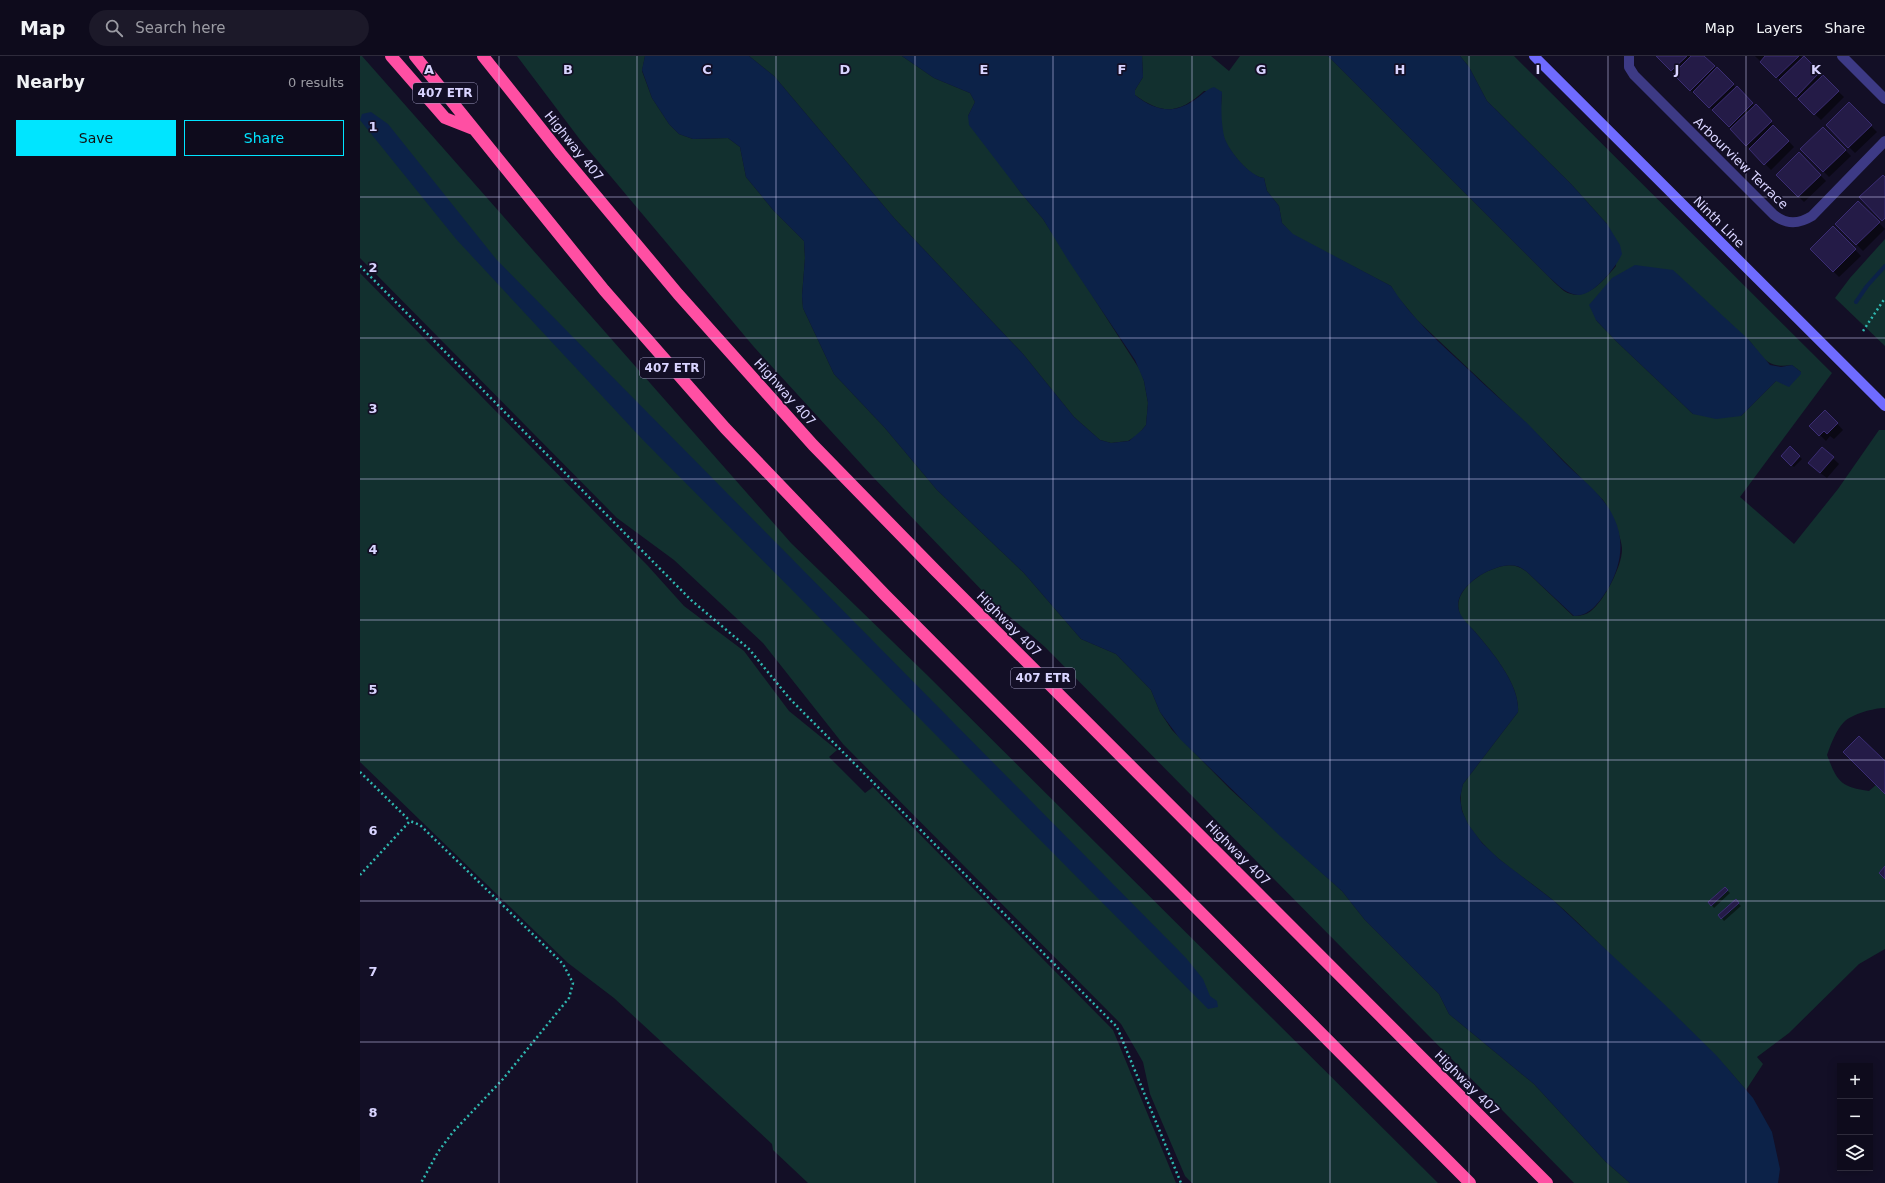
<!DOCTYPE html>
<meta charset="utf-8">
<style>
body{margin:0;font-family:"DejaVu Sans",sans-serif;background:#1c1929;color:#f1f3f6}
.controls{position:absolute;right:12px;bottom:12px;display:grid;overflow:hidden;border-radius:0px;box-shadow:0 2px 10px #0003}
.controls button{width:36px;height:36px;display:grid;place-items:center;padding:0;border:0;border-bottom:1px solid #2e2b3b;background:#0e0b1c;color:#f1f3f6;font:20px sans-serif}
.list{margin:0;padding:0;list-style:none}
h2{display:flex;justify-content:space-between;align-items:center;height:52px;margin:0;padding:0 16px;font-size:17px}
h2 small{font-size:13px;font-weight:400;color:#9b9ba3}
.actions{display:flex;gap:8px;padding:12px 16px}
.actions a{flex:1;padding:9px 0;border:1px solid #00e5ff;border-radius:0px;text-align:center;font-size:14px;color:#00e5ff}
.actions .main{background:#00e5ff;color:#111}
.icon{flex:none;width:22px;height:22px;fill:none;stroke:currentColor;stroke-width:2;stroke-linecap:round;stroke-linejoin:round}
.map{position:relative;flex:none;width:1525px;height:1127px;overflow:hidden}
header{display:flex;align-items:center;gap:24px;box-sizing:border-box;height:56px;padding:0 20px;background:#0e0b1c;border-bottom:1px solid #2e2b3b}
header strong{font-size:19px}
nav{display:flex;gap:22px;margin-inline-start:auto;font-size:14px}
.search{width:280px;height:36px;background:#1c1929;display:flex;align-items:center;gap:10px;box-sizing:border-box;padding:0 14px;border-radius:22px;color:#9b9ba3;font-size:15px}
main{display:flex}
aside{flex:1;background:#0e0b1c}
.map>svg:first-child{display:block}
.green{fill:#12302f;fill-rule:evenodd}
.water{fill:#0c2248}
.shadow{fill:#0007}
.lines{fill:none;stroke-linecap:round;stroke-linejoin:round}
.stream{stroke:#0c2248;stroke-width:4}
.building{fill:#241b47;stroke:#3b2d73}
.path{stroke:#2fb8b0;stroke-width:2.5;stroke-dasharray:2 3;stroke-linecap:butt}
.minor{stroke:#3d3a85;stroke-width:10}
.secondary{stroke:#6f6bff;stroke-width:10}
.motorway{stroke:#ff4fa3;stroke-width:12}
.grid{fill:none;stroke:#d9d4ff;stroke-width:1;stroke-opacity:0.55}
.labels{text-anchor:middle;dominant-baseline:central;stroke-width:3.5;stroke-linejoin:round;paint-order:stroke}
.shield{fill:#130f26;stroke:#9e99be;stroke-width:1}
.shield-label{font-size:12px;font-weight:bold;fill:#d9d4ff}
.street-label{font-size:13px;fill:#d9d4ff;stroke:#130f26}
.grid-label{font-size:13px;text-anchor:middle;font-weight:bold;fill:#d9d4ff;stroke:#130f26;stroke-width:3.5;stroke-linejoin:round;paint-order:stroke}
</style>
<header>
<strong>Map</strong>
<div class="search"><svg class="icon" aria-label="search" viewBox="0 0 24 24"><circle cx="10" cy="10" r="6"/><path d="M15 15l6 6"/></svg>Search here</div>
<nav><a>Map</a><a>Layers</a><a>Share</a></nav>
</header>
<main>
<aside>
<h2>Nearby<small>0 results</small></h2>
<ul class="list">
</ul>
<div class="actions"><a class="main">Save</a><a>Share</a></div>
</aside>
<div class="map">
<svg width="1525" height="1127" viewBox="0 0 1525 1127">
<rect width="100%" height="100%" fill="#130f26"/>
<path class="green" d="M0,0H2L431,487L566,618L1078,1127H832L825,1120L790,1038L783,1006L761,968L483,688L403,587L314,504L257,462L0,202Z
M157,0H285L282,15L292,42L309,68L319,78L333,83L368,82L380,91L386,121L414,155L444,185L445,202L442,240L443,252L474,318L525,372L577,434L664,517L721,583L756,598L791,634L800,656L812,674L870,733L982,835L1005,864L1079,938L1089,958L1174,1028L1246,1106L1270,1127H1214L685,591L635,548L513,421L394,291L221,85Z
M389,0H542L574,22L610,37L615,46L608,60L661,137L683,163L780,314L784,325L788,347L786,369L778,379L768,385L751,387L740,384L714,361L663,298L534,162L414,20Z
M782,0H851L869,15L880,0H968L1190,222C1194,226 1199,231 1204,235C1225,248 1244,224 1256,210L1247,168L1211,128L1127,45L1109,11L1100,0H1154L1472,317L1380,441L1434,488L1478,433L1519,374H1525V652C1514,652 1492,658 1484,666C1476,674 1471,688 1467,699C1477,725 1480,731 1509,735L1516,729L1525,737V810L1519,817L1525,823V893L1499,908L1429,977L1397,1001L1403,1008L1386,1034C1353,994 1314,960 1277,924C1249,898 1223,870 1194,845C1168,823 1136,806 1115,778C1103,763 1097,747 1103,728L1158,656C1160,629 1133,597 1116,577C1111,571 1103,565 1100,558C1091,537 1119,517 1136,512C1148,508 1157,508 1167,516L1213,560C1220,560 1226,559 1231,555C1244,545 1263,509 1262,492C1261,480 1250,453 1243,444L1168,369L1057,264L1037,240L1031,230L933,179L922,167L919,150L907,135L904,122C889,121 869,95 864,82C859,68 861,50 862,36L844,35C819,58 802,59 775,39V34L783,21ZM1236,264L1388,283C1403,301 1406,313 1432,309L1441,316L1416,325L1381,360L1333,358L1256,285Z
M1525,183V290L1475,242L1490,222Z
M0,217L288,510L324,550L384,595L429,655L477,694L469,701L505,737L513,731L753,974L816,1127H448L413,1094L412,1088L254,942L208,907L0,706Z"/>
<path class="water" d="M285,0H389L414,20L534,162L663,298L714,361L740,384L751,387L769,385L782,374L786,369L788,347L784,325L775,304L708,204L683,163L661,137L609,69L608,60L615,46L610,37L574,22L542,0H782L783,21L775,34V39C794,54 812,59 833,45C841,40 845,34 854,31L862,36C861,51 861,66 864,80C867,93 890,121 904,122L907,135L919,150L922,167L933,178L1031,230C1051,262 1081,288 1109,314C1128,333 1149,350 1169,369C1181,381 1192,394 1204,406C1221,423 1244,439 1254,462C1265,485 1261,509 1249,531C1240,545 1231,560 1214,560L1167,516C1158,508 1148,508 1136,512C1120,517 1093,535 1099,555C1102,563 1110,570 1116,577C1133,597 1160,629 1158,656L1103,728L1100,742L1102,755L1108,768L1122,787L1139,803L1194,845L1303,947L1356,999L1393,1042L1412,1076L1420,1113L1418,1127H1270L1246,1106L1174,1028L1089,958L1079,938L1005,864L982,835L920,780L820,683L800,656L791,634L756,598L721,583L664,517L577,434L525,372L474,318L443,252L442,240L445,202L444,185L414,155L386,121L380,91L368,82L333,83L319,78L309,68L292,42L282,14Z
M968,0H1100L1109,11L1127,45L1211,128L1247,168L1260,189L1262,198C1256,211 1235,238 1219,239C1207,239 1198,229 1190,222Z
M11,56L28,68L136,203L826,902L843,923L850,940L857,945L858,951L848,953L283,384L96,183L0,64L2,58Z
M1275,209L1313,214L1388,283L1410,309L1421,311L1432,309L1441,316V318L1429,331L1416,325L1381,360L1356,363L1333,358L1256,285L1236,264L1229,249L1252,222Z"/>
<path class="shadow" d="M1297,0H1343L1401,56L1434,91L1411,114L1356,57L1337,39L1336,40Z
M1395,0H1441L1484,41L1461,64Z
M1489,48L1517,76L1495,97L1467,69Z
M1463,72L1491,100L1469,121L1442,93Z
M1439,98L1466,125L1444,146L1417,119Z
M1498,146L1525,173L1503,195L1476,168Z
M1473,171L1501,200L1479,221L1451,193Z
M1465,355L1483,374L1474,383L1470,380L1466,385L1451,370Z
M1430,392L1442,403L1434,411L1422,400Z
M1462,392L1479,408L1467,422L1455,413Z
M1365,832L1370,837L1354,852L1349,846Z
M1376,845L1381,850L1364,865L1359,859Z"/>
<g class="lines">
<path class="stream" d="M1496,246L1507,230L1525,210"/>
</g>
<path class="building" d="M1296,0H1327L1311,15Z
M1331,0H1344L1355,10L1330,35L1313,18Z
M1405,0H1439L1416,22L1400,6Z
M1444,0L1460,16L1436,41L1419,24Z
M1357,11L1374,28L1349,52L1333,36Z
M1463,19L1479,35L1454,59L1438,43Z
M1377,30L1393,47L1369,71L1352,54Z
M1489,46L1512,69L1488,92L1466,69Z
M1396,48L1412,65L1386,90L1370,73Z
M1413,69L1429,85L1404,109L1389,93Z
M1463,71L1486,94L1463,116L1440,93Z
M1439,96L1461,119L1438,141L1416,119Z
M1523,119L1525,121V162L1522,165L1499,141Z
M1498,145L1520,166L1496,189L1475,168Z
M1473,170L1496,193L1473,216L1450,193Z
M1465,354L1478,367L1467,378L1464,375L1459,380L1449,370Z
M1430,390L1440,400L1431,410L1421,400Z
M1462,391L1474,401L1460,417L1448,407Z
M1499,680L1525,705V738L1483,696Z
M1525,810V823L1519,817Z
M1365,831L1368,834L1351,850L1348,846Z
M1376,843L1379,847L1361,863L1358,859Z"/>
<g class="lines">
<path class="path" d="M0,210L331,544L389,593L430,643L757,971L821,1127
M1503,275L1525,242
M0,716L50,765
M0,819L50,765L60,769L186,891L203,908L213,927L209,942L143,1023L93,1076L78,1096L61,1127"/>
<path class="minor" d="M1269,0V11L1274,19L1414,159C1427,169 1439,168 1452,160L1525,85
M1482,0L1525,43"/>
<path class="secondary" d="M1174,0L1525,350"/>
<path class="motorway" d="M31,0L85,62L113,73
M55,0L244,234L365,372L525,539L1110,1127
M123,0L201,98L318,238L453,389L576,515L1187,1127"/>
</g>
<path class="grid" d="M139,0V1127M277,0V1127M416,0V1127M555,0V1127M693,0V1127M832,0V1127M970,0V1127M1109,0V1127M1248,0V1127M1386,0V1127M0,141H1525M0,282H1525M0,423H1525M0,564H1525M0,704H1525M0,845H1525M0,986H1525"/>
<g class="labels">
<g class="shield">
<rect x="53" y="27" width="64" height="20" rx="3"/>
<rect x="280" y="302" width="64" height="20" rx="3"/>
<rect x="651" y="612" width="64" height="20" rx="3"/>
</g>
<g class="shield-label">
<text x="85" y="37">407 ETR</text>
<text x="312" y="312">407 ETR</text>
<text x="683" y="622">407 ETR</text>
</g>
<g class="street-label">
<text transform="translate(214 90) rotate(51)">Highway 407</text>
<text transform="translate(1381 107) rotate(44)">Arbourview Terrace</text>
<text transform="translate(1359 166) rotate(45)">Ninth Line</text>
<text transform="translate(425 336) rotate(48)">Highway 407</text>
<text transform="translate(649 568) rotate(45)">Highway 407</text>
<text transform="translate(878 797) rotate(45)">Highway 407</text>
<text transform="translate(1107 1027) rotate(45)">Highway 407</text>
</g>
</g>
<g class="grid-label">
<text x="69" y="18">A</text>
<text x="208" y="18">B</text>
<text x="347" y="18">C</text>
<text x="485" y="18">D</text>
<text x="624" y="18">E</text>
<text x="762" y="18">F</text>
<text x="901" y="18">G</text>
<text x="1040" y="18">H</text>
<text x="1178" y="18">I</text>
<text x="1317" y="18">J</text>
<text x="1456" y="18">K</text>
<text x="13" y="75">1</text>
<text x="13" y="216">2</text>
<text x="13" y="357">3</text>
<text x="13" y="498">4</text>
<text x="13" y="638">5</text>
<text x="13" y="779">6</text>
<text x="13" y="920">7</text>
<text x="13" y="1061">8</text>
</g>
</svg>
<div class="controls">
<button>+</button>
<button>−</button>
<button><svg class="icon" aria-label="layers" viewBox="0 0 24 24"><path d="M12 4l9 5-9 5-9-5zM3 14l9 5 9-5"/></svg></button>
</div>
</div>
</main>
